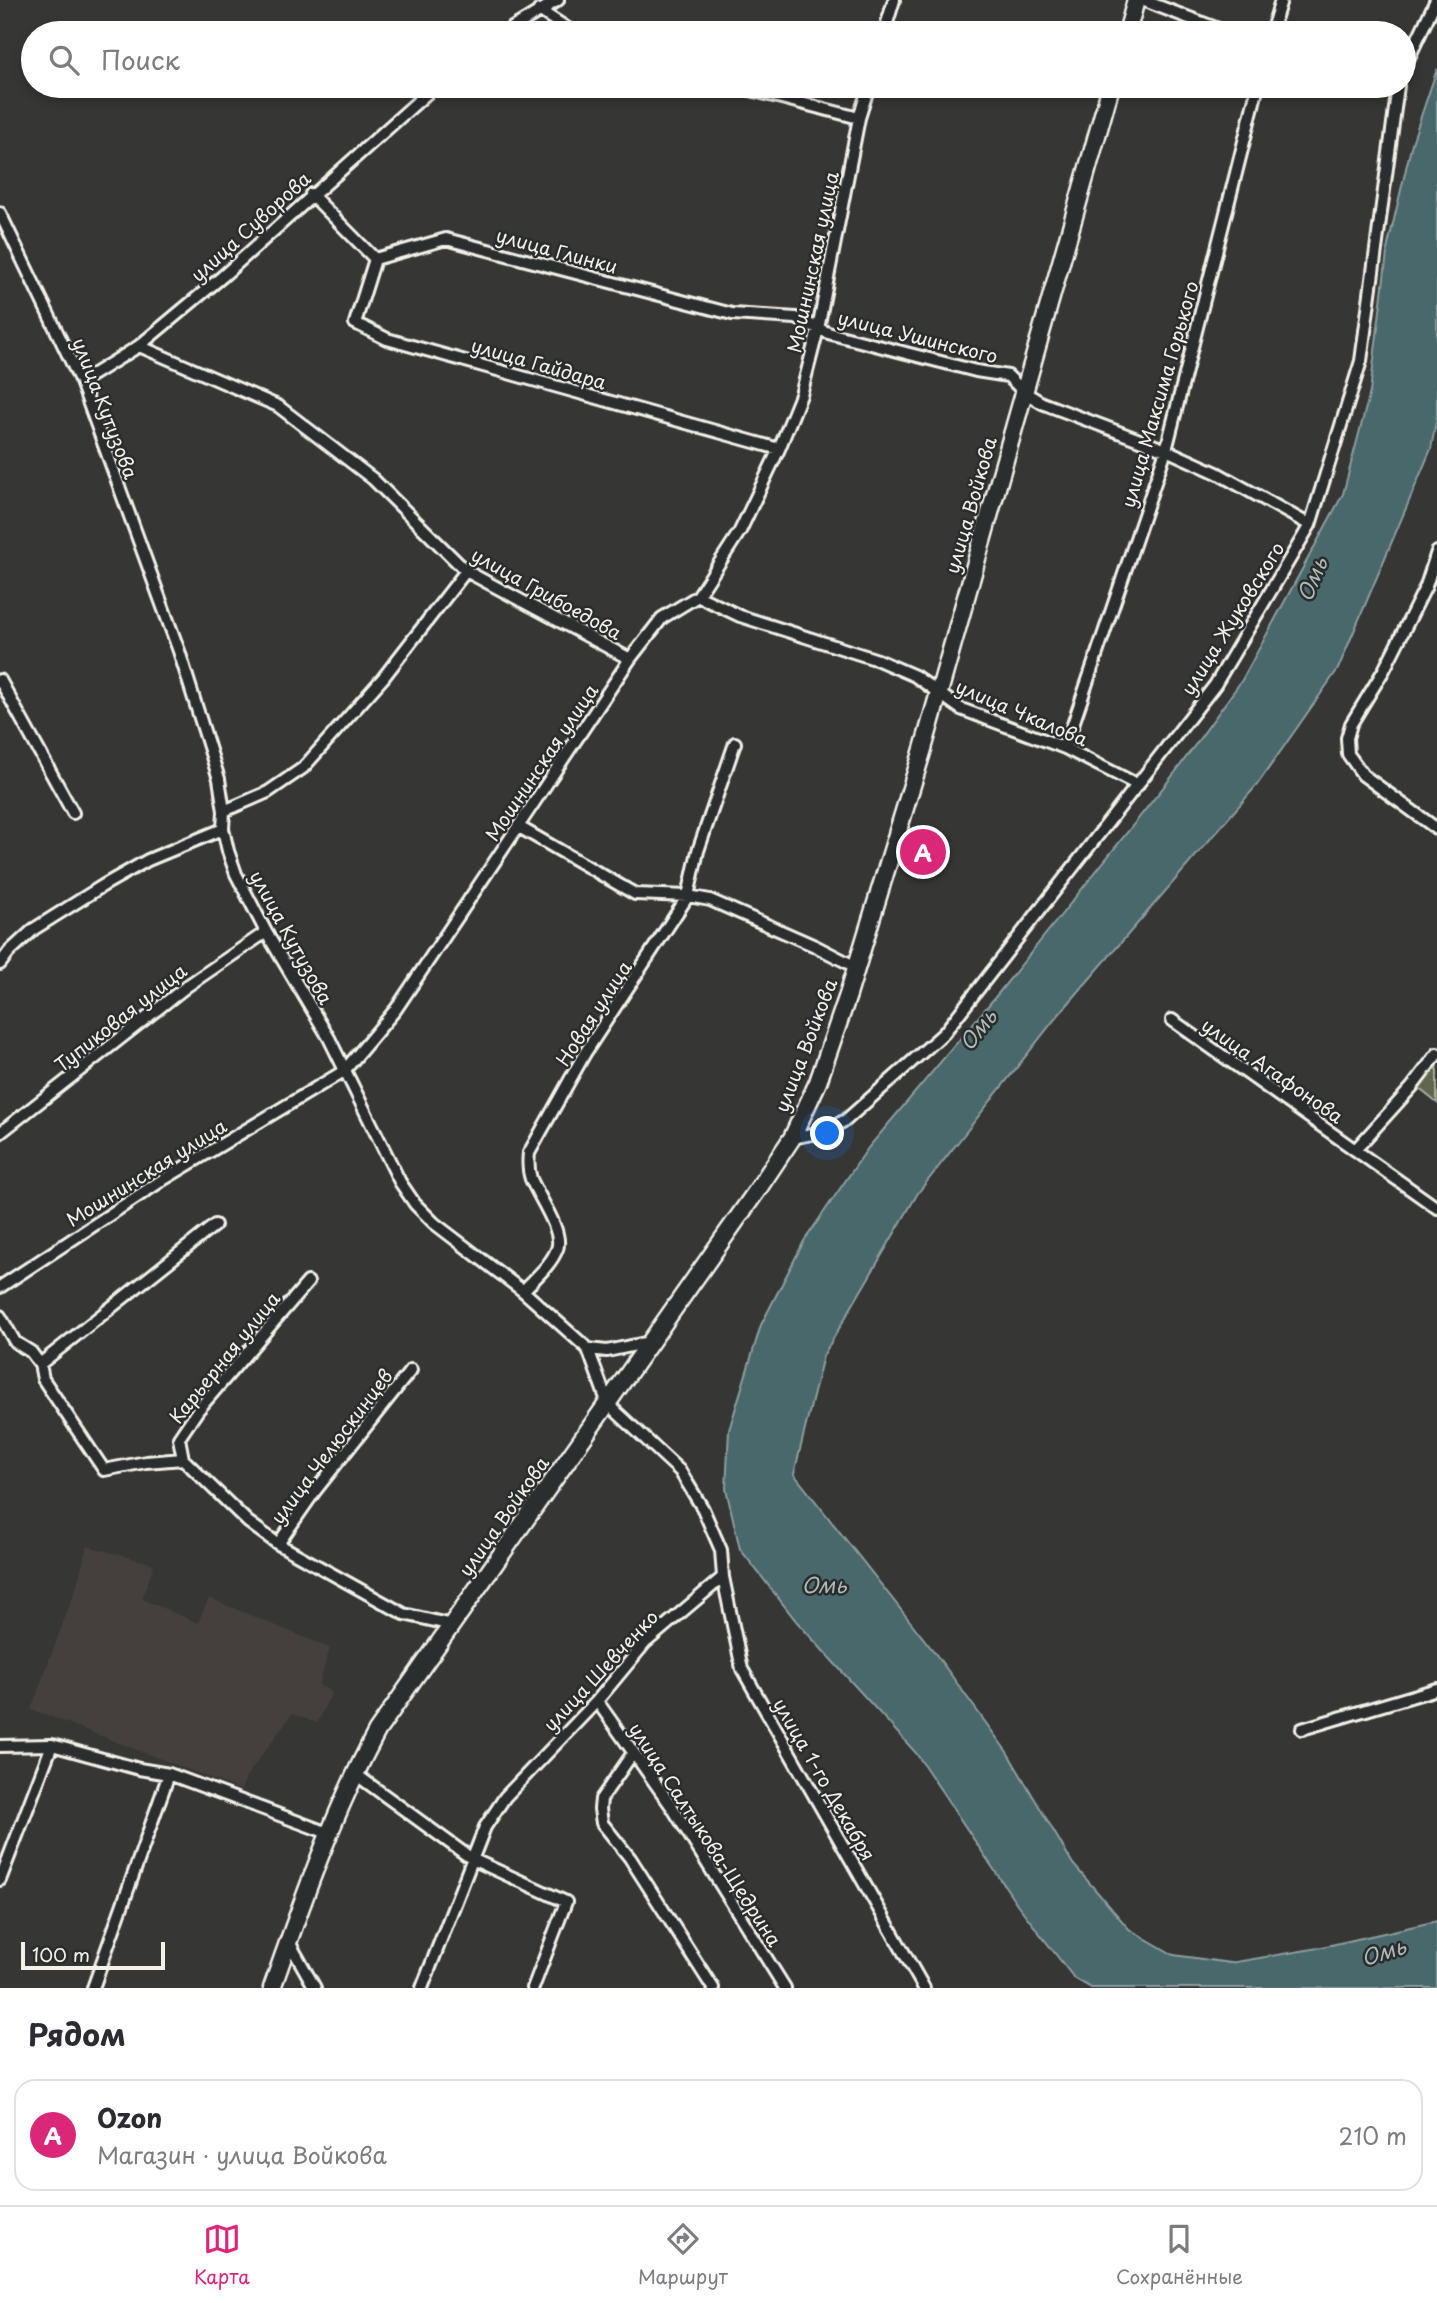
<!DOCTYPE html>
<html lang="ru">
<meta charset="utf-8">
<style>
body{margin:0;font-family:"Playpen Sans",sans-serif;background:#f7f7f7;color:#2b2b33}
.scale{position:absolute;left:21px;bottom:18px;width:144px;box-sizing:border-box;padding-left:7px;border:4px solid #f4f1e8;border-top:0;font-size:19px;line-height:24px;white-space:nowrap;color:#f4f1e8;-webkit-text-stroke:5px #2a2d2e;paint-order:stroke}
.you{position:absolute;left:828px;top:1134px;width:24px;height:24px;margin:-18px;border:5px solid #fff;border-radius:50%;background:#1a73e8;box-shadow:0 0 0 10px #1a73e833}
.badge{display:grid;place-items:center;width:46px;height:46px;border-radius:50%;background:#db2777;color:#fff;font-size:23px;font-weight:700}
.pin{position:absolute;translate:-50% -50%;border:4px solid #fff;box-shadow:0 2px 7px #0006}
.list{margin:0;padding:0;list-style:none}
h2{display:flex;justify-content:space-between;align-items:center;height:91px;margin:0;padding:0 28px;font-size:30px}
h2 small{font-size:23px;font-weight:400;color:#7c7c81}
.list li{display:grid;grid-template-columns:46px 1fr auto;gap:21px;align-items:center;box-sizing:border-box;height:112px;margin:0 14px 14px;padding:0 14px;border:2px solid #e1e1e2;border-radius:21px}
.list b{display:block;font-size:26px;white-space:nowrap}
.list p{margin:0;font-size:23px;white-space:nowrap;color:#7c7c81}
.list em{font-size:23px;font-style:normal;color:#7c7c81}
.icon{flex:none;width:38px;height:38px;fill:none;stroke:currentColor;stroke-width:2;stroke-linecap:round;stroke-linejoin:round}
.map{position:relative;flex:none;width:1437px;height:1988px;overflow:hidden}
.search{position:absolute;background:#fff;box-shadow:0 4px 10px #0003;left:21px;right:21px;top:21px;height:77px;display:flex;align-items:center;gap:18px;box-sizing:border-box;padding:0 24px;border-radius:38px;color:#7c7c81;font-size:26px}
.sheet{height:217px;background:#fff}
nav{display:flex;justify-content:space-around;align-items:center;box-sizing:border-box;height:98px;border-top:2px solid #e1e1e2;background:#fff;font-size:19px;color:#7c7c81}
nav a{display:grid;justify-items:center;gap:4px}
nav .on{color:#db2777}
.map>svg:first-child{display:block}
.built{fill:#45413c}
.green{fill:#5f684f;stroke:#aaac9c;stroke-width:2}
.water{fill:#49676c;stroke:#8d9e9e;stroke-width:2}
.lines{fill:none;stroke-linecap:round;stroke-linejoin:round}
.minor-casing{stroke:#f4f1e8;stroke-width:16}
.secondary-casing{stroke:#f4f1e8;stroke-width:21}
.minor{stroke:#2a2d2e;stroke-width:10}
.secondary{stroke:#2a2d2e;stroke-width:16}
.labels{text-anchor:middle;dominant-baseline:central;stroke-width:5;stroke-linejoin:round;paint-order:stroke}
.street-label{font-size:19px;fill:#f4f1e8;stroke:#2a2d2e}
.water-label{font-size:21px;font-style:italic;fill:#b0bab6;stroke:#2a2d2e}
</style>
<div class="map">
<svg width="1437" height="1988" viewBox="0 0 1437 1988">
<rect width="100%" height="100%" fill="#363634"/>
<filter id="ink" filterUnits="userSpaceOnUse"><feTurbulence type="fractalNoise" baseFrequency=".0143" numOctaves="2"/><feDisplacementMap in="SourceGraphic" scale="14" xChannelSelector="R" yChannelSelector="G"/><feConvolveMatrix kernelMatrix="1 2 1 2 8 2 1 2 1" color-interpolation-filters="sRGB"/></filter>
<g filter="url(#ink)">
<path class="built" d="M87,1546L154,1564L142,1599L198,1623L209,1598L330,1648L319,1685L332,1692L317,1723L292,1714L246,1777L241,1790L31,1709L77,1585Z"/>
<path class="green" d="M1437,1062V1103L1417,1087Z"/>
<path class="water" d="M1437,69V416L1431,449L1338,669L1257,785L1055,1019L918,1193L823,1356L794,1474L935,1653L1007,1752L1073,1864L1129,1929L1174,1955L1230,1963L1313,1949L1437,1921V1988H1091L1074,1978L1017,1904L916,1753L797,1622L740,1549L726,1489L729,1430L761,1325L804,1241L868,1148L997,995L1174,774L1242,680L1343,494L1370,392L1388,245L1412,143Z"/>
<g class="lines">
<defs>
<path id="minor" d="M1142,0L1229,33
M539,10L574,33
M504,33L558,0
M884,33L894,0
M1271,33L1281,0
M1404,68L1436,0
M735,86L859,118
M311,194L375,259L446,239L732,314L796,318L828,333L976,371L1008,376L1024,392L1042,403L1166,450L1217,473L1310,525
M0,213L81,382L179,651L219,779L224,811L223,829L228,851L236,874L266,932L329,1038L400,1182L415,1204L434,1223L523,1291L588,1349L608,1404L680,1471L703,1509L721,1550L723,1577L645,1643L597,1701L505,1797L485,1827L422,1988
M375,259L355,323L387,339L779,449
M139,346L278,406L373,479L466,571L630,659
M81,382L139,346L223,276L435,86
M1437,552L1426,586L1384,670L1351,724L1347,738L1348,754L1363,775L1437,829
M698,596L740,616L878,660L915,676L961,709L1065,748L1138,785
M0,680L73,813
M1065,748L1166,450L1258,86
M224,811L268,792L303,768L383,678L466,571
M519,827L635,894L688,896L710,900L815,946L856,967
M0,964L9,952L34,929L104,885L148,860L223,829
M1172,1020L1437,1208
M0,1133L187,986L266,932
M792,1138L822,1132L846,1120L944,1033L1215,685L1310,525L1361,361L1398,86
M1355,1150L1412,1087L1437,1054
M0,1287L161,1181L344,1071L396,1009L630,659L662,618L698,596L740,531L779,449L801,395L818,329L859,118L869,86
M523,1291C535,1278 551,1265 557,1249C564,1232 538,1196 531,1179C528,1170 528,1162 529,1153L585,1053L688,896L698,851L735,743
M0,1316L15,1342L31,1352L40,1364L43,1379L104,1470L146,1462L183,1459L248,1522L278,1544L404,1614L452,1625
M588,1349L607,1351L650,1342
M40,1364L215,1225
M183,1459L179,1438L198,1410L308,1282
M278,1544L315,1491L411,1370
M723,1577L742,1669L924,1988
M597,1701L672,1807L785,1988
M1302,1729L1437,1689
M0,1746L52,1745L139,1769L169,1774L328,1833
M633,1753L601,1799L600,1809L602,1823L630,1858L713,1988
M354,1773L472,1859L566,1902L533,1988
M0,1880L52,1745
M289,1942L315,1988
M93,1988L169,1774"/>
<path id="secondary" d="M1127,33L1136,0
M272,1988C303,1900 333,1813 377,1731L758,1189L792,1138L818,1082L848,995L923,749L1111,86"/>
</defs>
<use href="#minor" class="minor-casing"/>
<use href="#secondary" class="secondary-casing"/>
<use href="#minor" class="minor"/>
<use href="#secondary" class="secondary"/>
</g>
</g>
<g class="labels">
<g class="street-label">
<text transform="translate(250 226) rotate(-42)">улица Суворова</text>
<text transform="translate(557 250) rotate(15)">улица Глинки</text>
<text transform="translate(812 262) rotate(-78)">Мошнинская улица</text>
<text transform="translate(918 336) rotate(14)">улица Ушинского</text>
<text transform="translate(539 363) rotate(16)">улица Гайдара</text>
<text transform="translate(1159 394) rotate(-74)">улица Максима Горького</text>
<text transform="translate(106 408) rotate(69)">улица Кутузова</text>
<text transform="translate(970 505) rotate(-74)">улица Войкова</text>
<text transform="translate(547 593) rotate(29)">улица Грибоедова</text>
<text transform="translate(1232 618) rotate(-58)">улица Жуковского</text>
<text transform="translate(1022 712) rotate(23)">улица Чкалова</text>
<text transform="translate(541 762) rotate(-56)">Мошнинская улица</text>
<text transform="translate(292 937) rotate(61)">улица Кутузова</text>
<text transform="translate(593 1013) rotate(-57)">Новая улица</text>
<text transform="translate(120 1017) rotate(-38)">Тупиковая улица</text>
<text transform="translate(805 1045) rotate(-69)">улица Войкова</text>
<text transform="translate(1273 1070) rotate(35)">улица Агафонова</text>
<text transform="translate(146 1172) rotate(-32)">Мошнинская улица</text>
<text transform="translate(224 1357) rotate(-51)">Карьерная улица</text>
<text transform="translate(331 1446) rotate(-53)">улица Челюскинцев</text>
<text transform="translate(503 1516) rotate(-55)">улица Войкова</text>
<text transform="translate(600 1670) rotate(-47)">улица Шевченко</text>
<text transform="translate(825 1779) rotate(60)">улица 1-го Декабря</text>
<text transform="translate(706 1834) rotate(57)">улица Салтыкова-Щедрина</text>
</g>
<g class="water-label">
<text transform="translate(1311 579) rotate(-67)">Омь</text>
<text transform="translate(977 1029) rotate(-51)">Омь</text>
<text x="824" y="1584">Омь</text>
<text transform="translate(1383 1951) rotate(-17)">Омь</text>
</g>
</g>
</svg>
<div class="scale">100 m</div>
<div class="you"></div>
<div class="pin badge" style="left:923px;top:852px">A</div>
<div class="search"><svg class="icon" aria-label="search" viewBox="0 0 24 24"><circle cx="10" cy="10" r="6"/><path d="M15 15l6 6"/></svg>Поиск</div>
</div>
<section class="sheet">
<h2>Рядом<small></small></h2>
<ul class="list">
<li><span class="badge">A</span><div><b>Ozon</b><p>Магазин · улица Войкова</p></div><em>210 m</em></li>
</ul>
</section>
<nav>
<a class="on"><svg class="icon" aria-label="map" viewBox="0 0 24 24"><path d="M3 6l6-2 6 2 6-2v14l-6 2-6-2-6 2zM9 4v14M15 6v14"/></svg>Карта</a>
<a><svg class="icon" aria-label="directions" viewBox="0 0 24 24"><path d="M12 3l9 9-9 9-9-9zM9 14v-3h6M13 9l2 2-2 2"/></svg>Маршрут</a>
<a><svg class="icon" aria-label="saved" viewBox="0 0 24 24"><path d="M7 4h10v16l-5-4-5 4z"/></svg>Сохранённые</a>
</nav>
